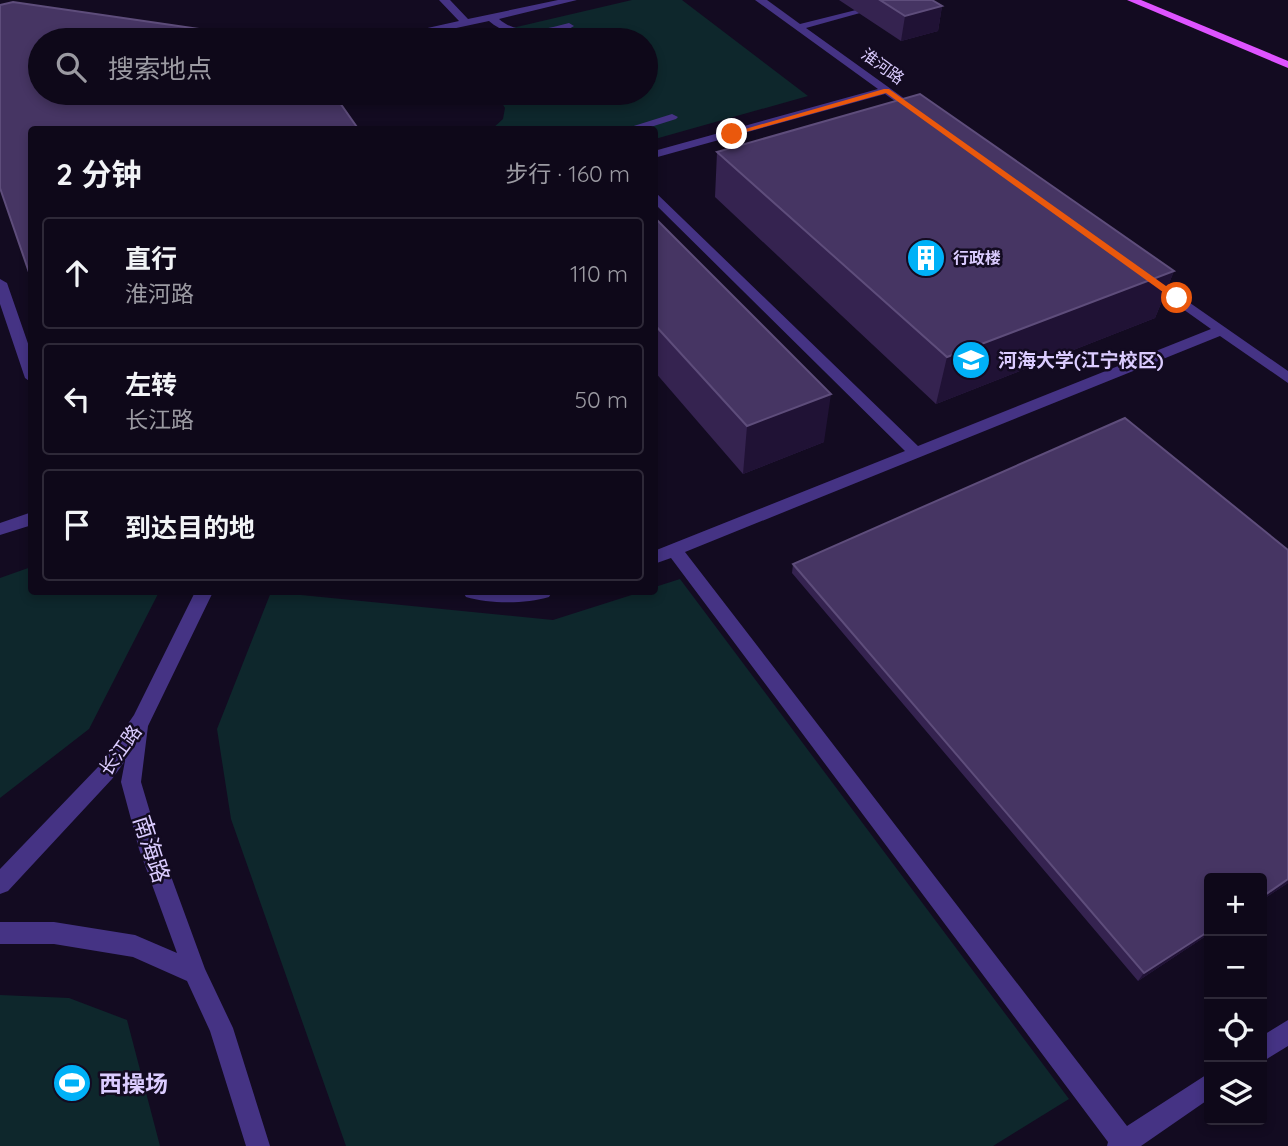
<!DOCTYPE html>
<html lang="zh">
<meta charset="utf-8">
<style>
body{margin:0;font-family:Quicksand,"Noto Sans SC",sans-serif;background:#171122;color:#f1f3f6}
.controls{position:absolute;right:21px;bottom:21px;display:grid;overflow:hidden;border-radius:7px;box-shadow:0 4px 10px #0003}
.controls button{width:63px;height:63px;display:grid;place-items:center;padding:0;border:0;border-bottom:2px solid #2e2938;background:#0e0819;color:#f1f3f6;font:35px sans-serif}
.stop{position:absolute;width:21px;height:21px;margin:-16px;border:5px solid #ea580c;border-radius:50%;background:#fff}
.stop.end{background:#ea580c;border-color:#fff;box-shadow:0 2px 7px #0008}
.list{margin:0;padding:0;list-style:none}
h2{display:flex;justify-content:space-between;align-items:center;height:91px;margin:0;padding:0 28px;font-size:30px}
h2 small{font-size:23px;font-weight:400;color:#9b9aa2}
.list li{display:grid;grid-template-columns:46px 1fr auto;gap:21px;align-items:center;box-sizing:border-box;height:112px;margin:0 14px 14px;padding:0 14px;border:2px solid #2e2938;border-radius:7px}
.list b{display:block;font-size:26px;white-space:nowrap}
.list p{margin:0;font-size:23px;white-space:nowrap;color:#9b9aa2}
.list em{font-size:23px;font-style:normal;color:#9b9aa2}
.icon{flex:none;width:38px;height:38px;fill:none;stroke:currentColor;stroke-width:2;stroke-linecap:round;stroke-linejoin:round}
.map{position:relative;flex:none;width:1288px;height:1146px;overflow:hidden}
.search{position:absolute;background:#0e0819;box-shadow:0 4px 10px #0003;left:28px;top:28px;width:630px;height:77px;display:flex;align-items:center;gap:18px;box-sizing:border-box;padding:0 24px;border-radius:38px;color:#9b9aa2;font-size:26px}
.panel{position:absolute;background:#0e0819;box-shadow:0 4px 10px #0003;left:28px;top:126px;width:630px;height:469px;border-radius:7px}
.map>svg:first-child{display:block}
.green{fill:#0e272c}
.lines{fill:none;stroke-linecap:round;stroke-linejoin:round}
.minor{fill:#453384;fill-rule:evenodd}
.major{fill:#de53ff;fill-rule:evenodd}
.wall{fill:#352350}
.shaded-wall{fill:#201235}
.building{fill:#463563;stroke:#5e4d7b;stroke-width:2}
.route{fill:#ea580c}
.labels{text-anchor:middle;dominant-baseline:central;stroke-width:5;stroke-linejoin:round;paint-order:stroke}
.far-street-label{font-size:16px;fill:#dbccff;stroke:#130b21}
.far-poi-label{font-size:16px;font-weight:bold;fill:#dbccff;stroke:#130b21;text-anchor:start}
.poi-label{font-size:19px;font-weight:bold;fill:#dbccff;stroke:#130b21;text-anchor:start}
.street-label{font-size:19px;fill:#dbccff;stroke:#130b21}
.near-street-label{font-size:23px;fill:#dbccff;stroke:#130b21}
.near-poi-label{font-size:23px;font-weight:bold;fill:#dbccff;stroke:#130b21;text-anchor:start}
</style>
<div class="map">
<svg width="1288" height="1146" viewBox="0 0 1288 1146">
<rect width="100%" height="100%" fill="#130b21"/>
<path class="green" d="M632,0H682L808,96L655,139L654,130L492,129L503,119L505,108L496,93H646V40H461Z
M31,567L32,592H159L89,729L0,798V578Z
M680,579L1069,1099L993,1146H346L231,819L217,729L271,592L553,620L641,592H654L655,587Z
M0,995L69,998L127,1020L160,1146H0Z"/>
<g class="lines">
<path class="minor" d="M439,0H450L468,19L558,0H577L499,19C520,37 545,29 569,23L574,26C550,42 511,40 489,21L400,40H382L387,37L459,21Z
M755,0H767L800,24L860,9V13L806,28L923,112L913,114L885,94L654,158V151L878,89Z
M672,114L678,117L676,119L641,130H621Z
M654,191L918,446L1211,329L1142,280L1140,277L1147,273L1288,371V383L1220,336L685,552L1127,1126L1209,1073V1099L1141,1146H1107L1108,1142L671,558L654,564V551L905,451L654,203Z
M0,279L7,283L32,355V383L25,378L0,304Z
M32,512V525L0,535V523Z
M195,592H213L148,726L141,782L161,849L205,969L233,1028L270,1146H246L210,1031L187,981L133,957L54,944H0V922H54L135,935L177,953L139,849L121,782L125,761L112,779L8,891L0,894V869L98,767L134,715Z
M463,592H552L549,597C525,604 490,604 466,597Z
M1288,1020V1046L1262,1062V1036Z"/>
<path class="major" d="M1127,0H1141L1288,61V68Z"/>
</g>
<path class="wall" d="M839,0H932L942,6L938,31L901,41Z
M717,152L1174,271L1155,318L936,404L715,197Z
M654,217L824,442L743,474L654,371Z
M1288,550V883L1262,900V878L1209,934L1138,981L792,573L793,564Z"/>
<path class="shaded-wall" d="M942,6L938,31L901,41L905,16Z
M1174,271L1155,318L936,404L947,357Z
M831,394L824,442L743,474L747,426Z
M1288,879V883L1262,900V897Z
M1209,931V934L1138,981L1144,973Z"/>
<path class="building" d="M880,0H932L942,6L905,16Z
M13,2L275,40H40V93H333L359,130H32V281L0,188V5Z
M920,94L1174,271L947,357L717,152Z
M654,217L831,394L747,426L654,324Z
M1125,418L1288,550V879L1262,897V878H1209V931L1144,973L793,564Z"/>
<path class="route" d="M884,89H889L1180,296V300H1174L886,93L735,135L728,134Z"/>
<defs>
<symbol id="building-disc" viewBox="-11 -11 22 22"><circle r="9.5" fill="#00b1f7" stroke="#130b21"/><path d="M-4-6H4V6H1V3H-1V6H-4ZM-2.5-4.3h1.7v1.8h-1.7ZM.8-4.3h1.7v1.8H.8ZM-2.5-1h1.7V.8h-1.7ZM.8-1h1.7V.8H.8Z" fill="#fff"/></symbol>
<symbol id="university-disc" viewBox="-11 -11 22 22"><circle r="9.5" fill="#00b1f7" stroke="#130b21"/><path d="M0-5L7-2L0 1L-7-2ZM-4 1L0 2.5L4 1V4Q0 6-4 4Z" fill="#fff"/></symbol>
<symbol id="stadium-disc" viewBox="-11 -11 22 22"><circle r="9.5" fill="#00b1f7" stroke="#130b21"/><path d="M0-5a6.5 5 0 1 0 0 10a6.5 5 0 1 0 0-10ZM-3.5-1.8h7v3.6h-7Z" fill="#fff"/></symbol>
</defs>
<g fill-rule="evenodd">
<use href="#building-disc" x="904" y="236" width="44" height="44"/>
<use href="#university-disc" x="949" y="338" width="44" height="44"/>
<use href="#stadium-disc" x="50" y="1061" width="44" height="44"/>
</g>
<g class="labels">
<g class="far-street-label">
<text transform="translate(883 66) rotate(36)">淮河路</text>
</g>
<g class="far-poi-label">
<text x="953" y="258">行政楼</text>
</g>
<g class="poi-label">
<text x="998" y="360">河海大学(江宁校区)</text>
</g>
<g class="street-label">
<text transform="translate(120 750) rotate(-54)">长江路</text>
</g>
<g class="near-street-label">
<text transform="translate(152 849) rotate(72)">南海路</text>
</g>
<g class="near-poi-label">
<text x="99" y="1083">西操场</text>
</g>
</g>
</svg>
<div class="controls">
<button>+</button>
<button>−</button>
<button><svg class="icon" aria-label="locate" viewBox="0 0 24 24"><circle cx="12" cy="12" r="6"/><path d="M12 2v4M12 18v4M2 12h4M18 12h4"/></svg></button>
<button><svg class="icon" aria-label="layers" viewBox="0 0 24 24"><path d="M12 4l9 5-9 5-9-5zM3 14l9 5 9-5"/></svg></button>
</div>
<div class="stop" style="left:1177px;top:298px"></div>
<div class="stop end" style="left:732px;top:134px"></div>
<div class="search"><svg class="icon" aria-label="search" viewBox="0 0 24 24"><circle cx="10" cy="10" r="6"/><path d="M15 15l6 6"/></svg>搜索地点</div>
<section class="panel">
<h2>2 分钟<small>步行 · 160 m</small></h2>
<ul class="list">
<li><svg class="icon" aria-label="ahead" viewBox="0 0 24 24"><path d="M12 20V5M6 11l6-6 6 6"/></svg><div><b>直行</b><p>淮河路</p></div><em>110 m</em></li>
<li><svg class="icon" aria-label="left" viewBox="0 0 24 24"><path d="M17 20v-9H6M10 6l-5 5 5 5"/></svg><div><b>左转</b><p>长江路</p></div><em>50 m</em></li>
<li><svg class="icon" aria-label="arrive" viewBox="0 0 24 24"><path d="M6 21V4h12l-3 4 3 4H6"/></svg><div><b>到达目的地</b></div></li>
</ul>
</section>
</div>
